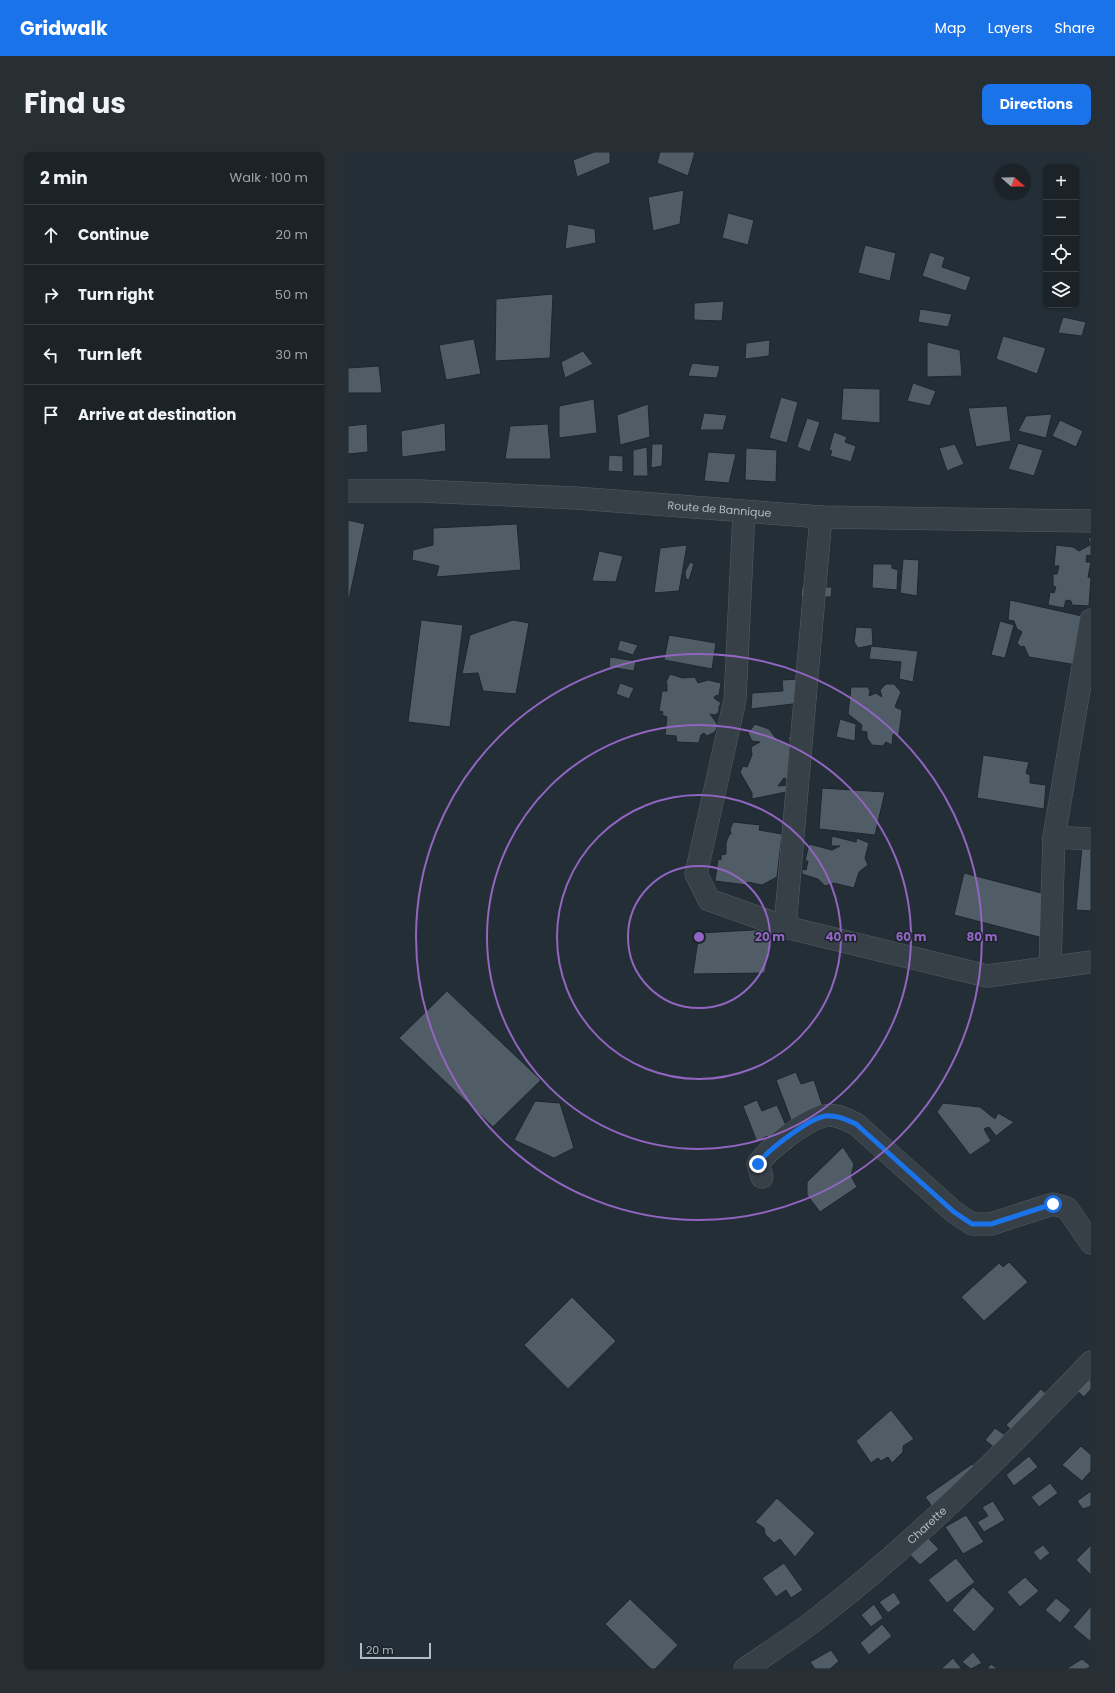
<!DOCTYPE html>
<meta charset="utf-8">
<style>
body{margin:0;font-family:Poppins,sans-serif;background:#282f34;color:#f1f3f6}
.controls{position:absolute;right:12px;top:12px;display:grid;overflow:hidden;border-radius:8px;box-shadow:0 1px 3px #0004}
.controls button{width:36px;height:36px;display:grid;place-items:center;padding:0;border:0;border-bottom:1px solid #393f45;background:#1b2228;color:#f1f3f6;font:20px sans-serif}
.compass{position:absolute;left:647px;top:12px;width:36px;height:36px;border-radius:50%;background:#1b2228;box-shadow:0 1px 3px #0004;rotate:110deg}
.scale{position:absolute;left:12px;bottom:10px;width:71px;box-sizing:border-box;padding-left:4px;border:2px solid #b2bbc3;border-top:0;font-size:11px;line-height:14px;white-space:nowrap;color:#b2bbc3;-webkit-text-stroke:3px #1c242b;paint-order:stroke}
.stop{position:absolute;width:12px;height:12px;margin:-9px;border:3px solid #1a73e8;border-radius:50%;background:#fff}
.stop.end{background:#1a73e8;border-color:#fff;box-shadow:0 1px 4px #0008}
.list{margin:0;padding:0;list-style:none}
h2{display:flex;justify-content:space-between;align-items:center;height:52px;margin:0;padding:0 16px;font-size:17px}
h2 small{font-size:13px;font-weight:400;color:#a0a4a8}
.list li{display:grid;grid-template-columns:26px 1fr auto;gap:12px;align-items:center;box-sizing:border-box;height:60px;padding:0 16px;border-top:1px solid #393f45}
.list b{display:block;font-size:15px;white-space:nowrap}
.list em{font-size:13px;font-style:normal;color:#a0a4a8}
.icon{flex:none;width:22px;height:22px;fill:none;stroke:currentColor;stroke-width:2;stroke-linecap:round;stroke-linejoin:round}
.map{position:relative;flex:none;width:743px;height:1517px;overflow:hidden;border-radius:8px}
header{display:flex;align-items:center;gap:24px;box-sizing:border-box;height:56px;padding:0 20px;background:#1a73e8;color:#fff}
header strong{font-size:19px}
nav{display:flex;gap:22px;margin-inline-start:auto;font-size:14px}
.intro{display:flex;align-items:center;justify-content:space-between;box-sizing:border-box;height:96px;padding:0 24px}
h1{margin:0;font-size:28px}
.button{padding:10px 18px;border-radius:8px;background:#1a73e8;color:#fff;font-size:14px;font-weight:700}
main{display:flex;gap:24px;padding:0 24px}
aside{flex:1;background:#1b2228;border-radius:8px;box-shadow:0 1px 3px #0004}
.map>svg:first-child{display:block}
.building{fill:#515d66;stroke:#1e262d}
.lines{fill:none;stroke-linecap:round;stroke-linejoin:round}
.minor-casing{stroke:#555d64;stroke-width:23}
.minor{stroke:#373f47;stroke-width:22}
.route{stroke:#1a73e8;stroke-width:5}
.ring{fill:none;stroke:#9165c1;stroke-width:2}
.labels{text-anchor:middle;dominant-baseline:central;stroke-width:3;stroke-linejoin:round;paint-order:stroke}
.street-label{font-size:11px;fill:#b2bbc3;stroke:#1c242b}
.centre{fill:#9165c1;stroke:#1c242b;stroke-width:2}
.ring-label{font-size:12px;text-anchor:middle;font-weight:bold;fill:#9165c1;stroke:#1c242b;stroke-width:3;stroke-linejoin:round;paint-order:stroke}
</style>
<header>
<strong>Gridwalk</strong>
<nav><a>Map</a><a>Layers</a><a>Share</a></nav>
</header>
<div class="intro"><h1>Find us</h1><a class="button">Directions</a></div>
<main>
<aside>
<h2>2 min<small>Walk · 100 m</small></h2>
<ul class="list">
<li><svg class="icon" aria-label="ahead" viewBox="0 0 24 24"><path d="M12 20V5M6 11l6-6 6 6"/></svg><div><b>Continue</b></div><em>20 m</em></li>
<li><svg class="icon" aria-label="right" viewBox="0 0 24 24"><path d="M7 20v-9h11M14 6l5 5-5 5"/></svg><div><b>Turn right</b></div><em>50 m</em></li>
<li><svg class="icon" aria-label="left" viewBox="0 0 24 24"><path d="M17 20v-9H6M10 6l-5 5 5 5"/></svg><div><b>Turn left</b></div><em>30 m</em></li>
<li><svg class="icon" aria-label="arrive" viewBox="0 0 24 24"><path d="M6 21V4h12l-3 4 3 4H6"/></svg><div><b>Arrive at destination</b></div></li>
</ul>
</aside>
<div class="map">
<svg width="743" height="1517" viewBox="0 0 743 1517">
<rect width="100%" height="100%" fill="#242e36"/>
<path class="building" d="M246,0H262V11L229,25L225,8Z
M312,0H347L340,24L309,11Z
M336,38L332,72L305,79L300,45Z
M380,61L406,68L400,93L374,86Z
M220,72L247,77L248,91L217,97Z
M517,93L548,101L542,129L510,121Z
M582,100L597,105L594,115L623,125L618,139L574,124Z
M205,142L202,206L147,209L148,147Z
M376,149L374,169L346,168V151Z
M572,157L604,162L600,175L570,170Z
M715,165L738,170L734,184L710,181Z
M655,184L698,196L689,222L648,207Z
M126,187L133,222L98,228L91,193Z
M422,188L421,204L397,207L398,191Z
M579,190L612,198L614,224L579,225Z
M235,199L245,212L217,226L213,210Z
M344,211L372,214L369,226L340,224Z
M31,214L34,241H0V216Z
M565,231L588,239L582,254L559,249Z
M495,236L532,237V271L493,268Z
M433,245L450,250L439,291L421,286Z
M246,247L249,281L211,286V254Z
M300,252L302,285L272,293L269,263Z
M659,254L663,289L628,295L620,256Z
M356,261L379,263L375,278H352Z
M704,262L698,286L670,279L678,264Z
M459,266L472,270L462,300L449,295Z
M712,268L735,279L728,295L704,284Z
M97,271L98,299L54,305L53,279Z
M19,272L20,300L0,302V274Z
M200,272L203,307H157L162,274Z
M486,280L499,285L497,290L508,294L503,310L482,304L484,299L481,298Z
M670,291L695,298L686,324L660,317Z
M304,292H315L314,314L303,316Z
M607,292L616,312L599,319L591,296Z
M299,295L300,324H285V298Z
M398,296L429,298L428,330L397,328Z
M360,300L388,302L381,331L356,329Z
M261,303L275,304V320L260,319Z
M0,368L17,372L1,447L0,446Z
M169,372L173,418L88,425L91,414L64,408L65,398L85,393V376Z
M740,385L743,386V404L739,403L738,410H743L740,425L743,426L741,454L724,453L723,449L718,448L716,456L700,453L702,440L706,441L708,435L705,434V422H709L711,414H706L708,393L725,395L731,399L742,393Z
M339,393L331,439L306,441L312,396Z
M251,399L275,404L268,430L244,429Z
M555,407L571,408L569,444L552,441Z
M342,410L346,412L341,428L338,427L337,420Z
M525,412H544V416L550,418L549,438L524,436Z
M454,435H484L483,445H453Z
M662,448L743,466L735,514L681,505L676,494L673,495L669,491L674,480L669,477L666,469L660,468Z
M73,468L115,473L102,575L60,570Z
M165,468L181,471L168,542L135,539L130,521L114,522L122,483Z
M652,469L666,473L657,506L643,503Z
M508,475L524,476L525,493L510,496L506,490Z
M321,483L368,491L364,517L316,508Z
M272,488L290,493L285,503L269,498Z
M523,494L570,499L565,530L551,527L553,510L521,507Z
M262,505L288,509L286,519L261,515Z
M322,522L335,526L347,525L350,531L360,528L373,531L371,543L367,544L366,546L373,551L371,555V560L367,563L362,562L370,573L367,580L359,584L356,581L353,583L351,591L329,590L328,584L317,583L319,565L314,563L315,560L311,559L314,539H319V532L318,530Z
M470,526L469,549L403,557L404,541L435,539L434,528Z
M272,531L286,536L281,547L268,542Z
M538,532H546L553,540L547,555L554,558L551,583L545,582L544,593L538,590L535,594L524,593L519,586V580L513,579L514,573L500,562L503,535H520L522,539L521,544L528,541L534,545L532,538Z
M492,567L508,572L507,589L488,585Z
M407,572L421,577L430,589L443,592L444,590L440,587L443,582L449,580L443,629L436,626L430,634L442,633L443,639L404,647V641L392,620L395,614L399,615L404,603L403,595L412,590L404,589L400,581Z
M635,603L681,610L678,621L682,623V631L698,633L696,657L629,646Z
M474,636L537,640L527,683L471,677Z
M385,670L412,673L411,678L434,682L429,725L414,733L399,730V733L367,729L370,707L373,708V703L378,702V691L381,683L383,682L382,678Z
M484,684L508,690L509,686L521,691L517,706L520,713L511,720L506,736L486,731L477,734L470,727L454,722V717L458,718L460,709H457L461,692L484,698L492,694H483Z
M743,693V759L728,758L734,695Z
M616,721L705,744L695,786L606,763Z
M424,777L417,821L345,822L351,781Z
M99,839L193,928L145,975L51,886Z
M448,920L453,932L466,928L480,970L451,989L428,928Z
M409,948L414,959L429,953L444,987V997L428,1002L419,984L409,990L395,954Z
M187,949L212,951L226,996L206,1006L166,988Z
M595,951L632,955L647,967L650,961L666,970L648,984L641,975L636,977L643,989L622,1003L589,960Z
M495,995L506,1012L503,1024L509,1035L472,1060L459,1043V1030Z
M661,1110L680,1130L636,1169L613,1145L651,1111L655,1115Z
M224,1145L268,1189L220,1237L176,1193Z
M739,1225L743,1229V1237L736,1245L727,1237Z
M693,1237L706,1249L671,1285L658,1273Z
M543,1258L566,1287L555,1294V1300L544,1311L540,1305L533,1309L530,1306L523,1311L508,1289Z
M647,1276L664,1288L653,1301L637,1288Z
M733,1294L743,1303V1319L734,1329L714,1313Z
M681,1304L690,1315L666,1334L658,1323Z
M624,1312L635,1324L626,1334L631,1341L595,1369L577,1345Z
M702,1331L710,1341L691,1355L683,1345Z
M743,1339V1354L735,1357L729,1349Z
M429,1346L467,1381L447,1405L432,1387L426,1391L417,1382L416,1376L407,1370Z
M645,1349L657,1368L636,1380L629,1370L640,1364L634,1355Z
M618,1363L636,1390L615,1402L597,1375Z
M579,1385L591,1397L572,1413L549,1389Z
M695,1393L702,1401L692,1409L685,1400Z
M743,1393V1423L728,1408Z
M608,1406L627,1430L599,1451L580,1428Z
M436,1411L455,1438L443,1446L438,1438L428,1445L414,1426Z
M677,1425L691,1439L672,1455L659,1440Z
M625,1435L647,1457L626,1480L604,1458Z
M546,1440L553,1451L540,1461L531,1450Z
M708,1446L723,1458L712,1471L697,1458Z
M282,1447L330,1493L307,1517H303L257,1472Z
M526,1452L535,1466L523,1475L513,1463Z
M743,1454V1490L725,1475Z
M534,1472L544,1484L521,1503L512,1491Z
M483,1498L491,1509L482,1517H467L462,1510Z
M625,1500L634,1511L623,1517L614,1510Z
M605,1506L614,1517H593Z
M734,1507L743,1514V1517H718Z
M643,1512L650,1517H639Z"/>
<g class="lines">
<defs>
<g id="minor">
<path id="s1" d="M0,339H73L228,346L473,365L743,369"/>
<path d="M396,360L387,548L348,722L361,748L437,775L639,824L743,810"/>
<path d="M706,685L743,687"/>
<path d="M437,775L473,365"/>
<path d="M702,815L706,685L743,468"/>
<path d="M414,1025L410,1012C421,996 457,969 476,964C487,961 499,968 508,972L606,1060L624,1072H643L705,1052L719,1056L743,1091"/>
<path id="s2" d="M397,1517C420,1501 444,1486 467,1468C567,1391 656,1301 743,1210"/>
</g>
</defs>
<use href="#minor" class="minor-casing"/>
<use href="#minor" class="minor"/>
</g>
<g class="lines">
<path class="route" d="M410,1012C418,999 463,965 478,964C490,963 499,968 508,972L606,1060L624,1072H643L705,1052"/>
</g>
<g class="ring">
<circle cx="351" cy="785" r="71"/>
<circle cx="351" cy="785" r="142"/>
<circle cx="351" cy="785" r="212"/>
<circle cx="351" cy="785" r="283"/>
</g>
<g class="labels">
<g class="street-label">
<text stroke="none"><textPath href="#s1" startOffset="372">Route de Bannique</textPath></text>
<text stroke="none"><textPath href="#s2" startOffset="232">Charette</textPath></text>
</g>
</g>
<circle cx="351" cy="785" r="6" class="centre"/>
<g class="ring-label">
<text x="422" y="789">20 m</text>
<text x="493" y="789">40 m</text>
<text x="563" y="789">60 m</text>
<text x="634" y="789">80 m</text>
</g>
</svg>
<div class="controls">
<button>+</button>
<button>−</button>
<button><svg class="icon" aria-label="locate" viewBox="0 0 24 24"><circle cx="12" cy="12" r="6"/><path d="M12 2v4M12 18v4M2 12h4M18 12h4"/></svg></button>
<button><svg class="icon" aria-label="layers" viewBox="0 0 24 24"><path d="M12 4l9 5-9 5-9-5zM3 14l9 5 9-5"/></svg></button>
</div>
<svg class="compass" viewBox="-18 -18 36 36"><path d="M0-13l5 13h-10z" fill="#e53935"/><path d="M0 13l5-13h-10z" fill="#a0a4a8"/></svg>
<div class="scale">20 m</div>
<div class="stop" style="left:705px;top:1052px"></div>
<div class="stop end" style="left:410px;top:1012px"></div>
</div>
</main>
